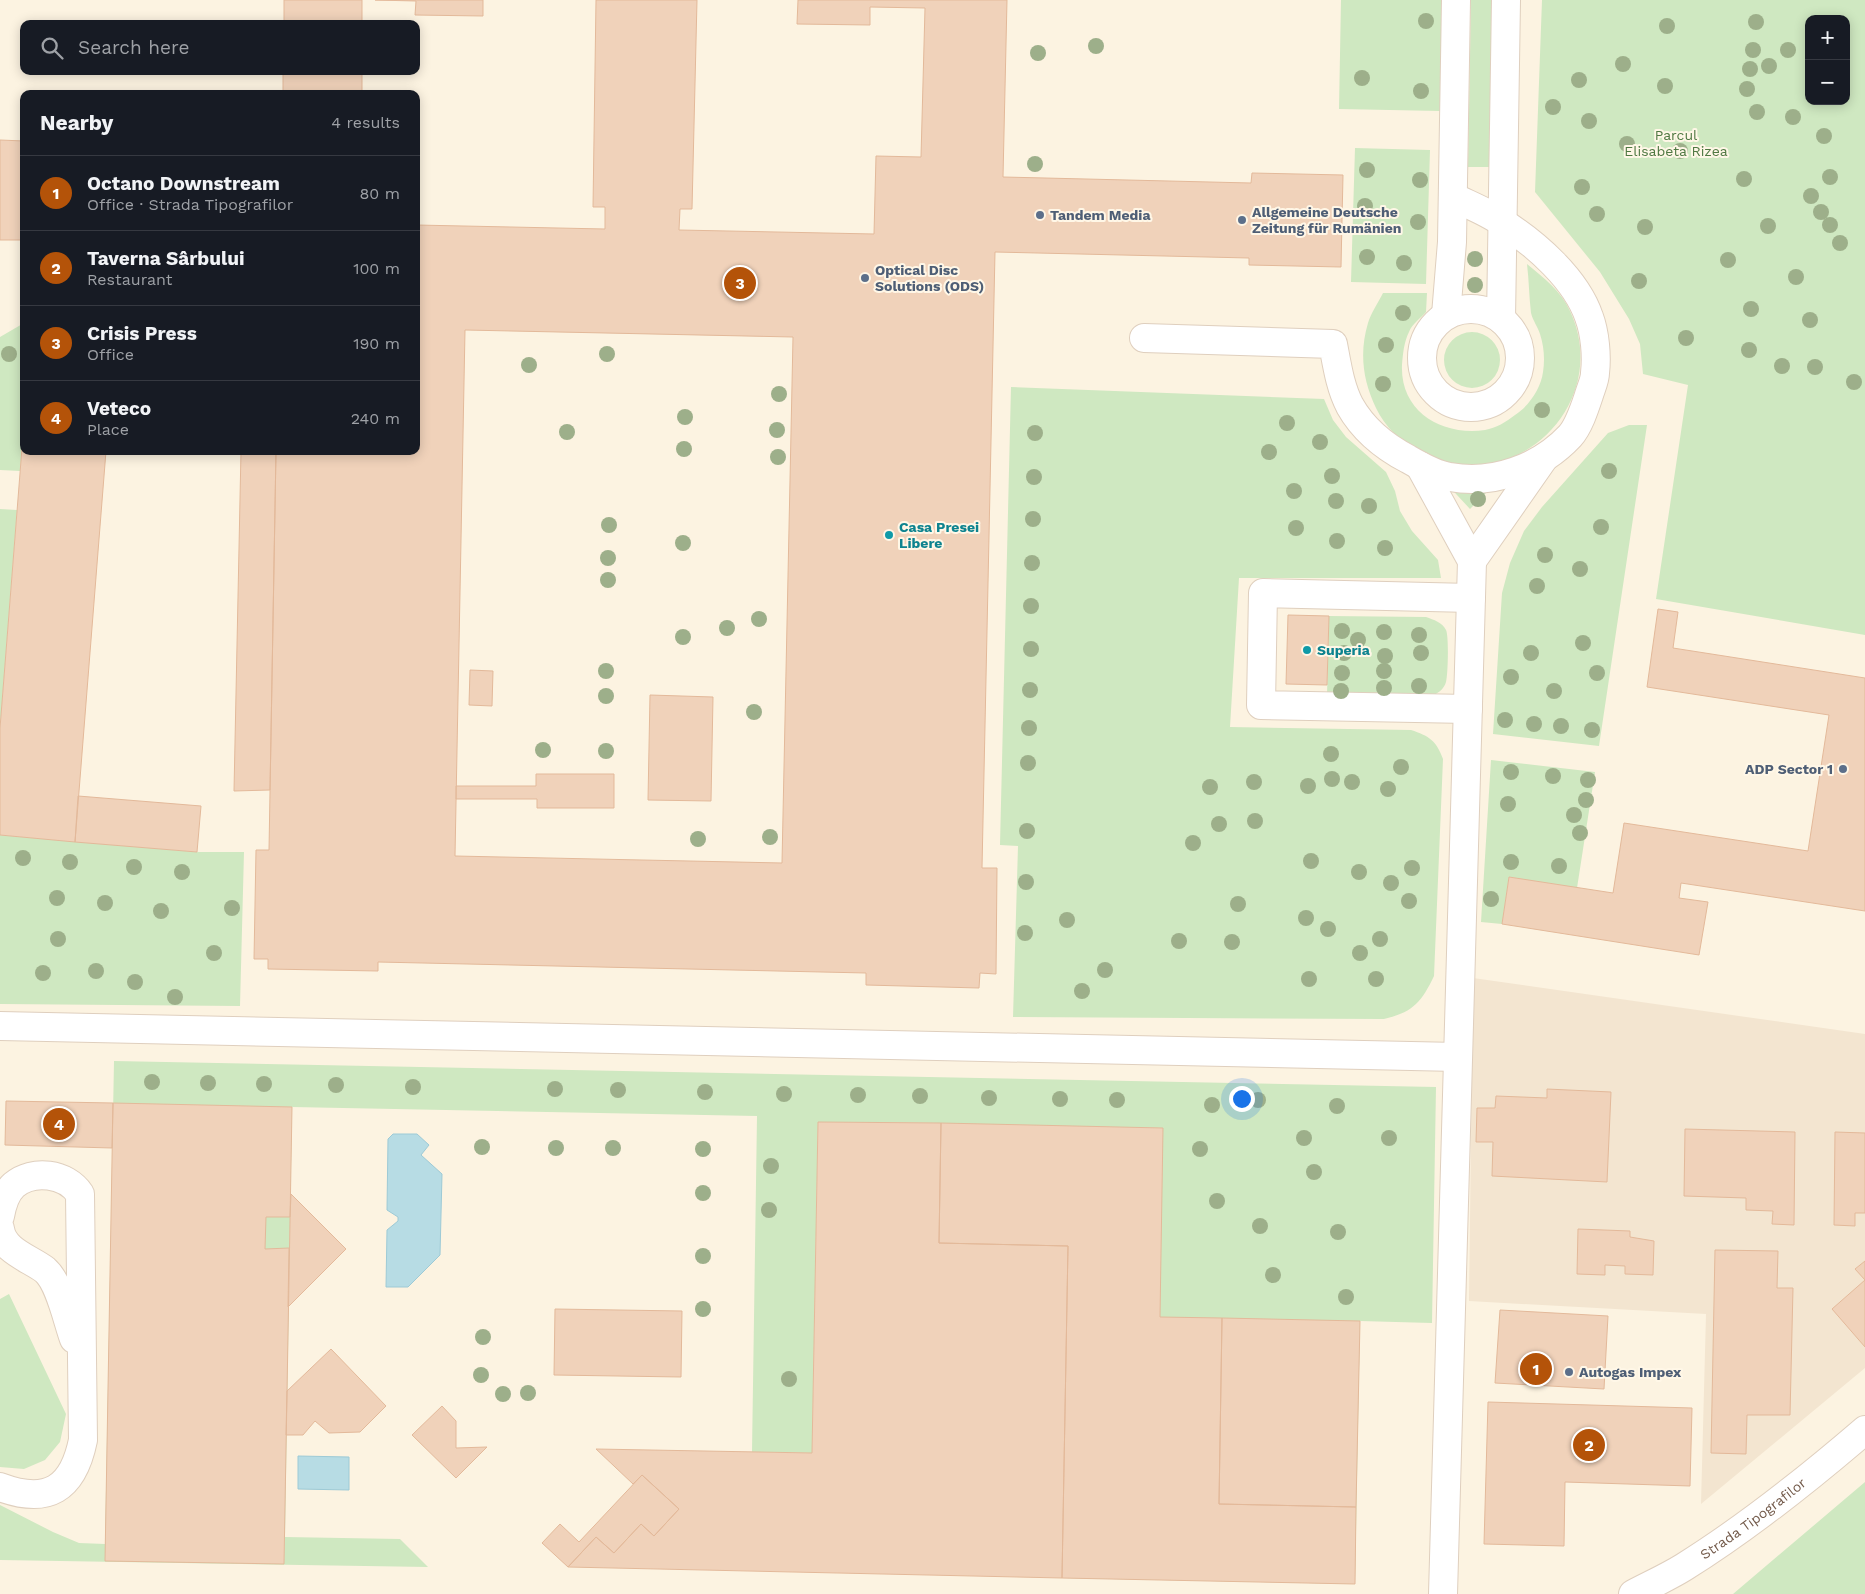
<!DOCTYPE html>
<meta charset="utf-8">
<style>
body{margin:0;font-family:"Work Sans",sans-serif;background:#242831;color:#f1f3f6}
.controls{position:absolute;right:15px;top:15px;display:grid;overflow:hidden;border-radius:10px;box-shadow:0 2px 12px #0003}
.controls button{width:45px;height:45px;display:grid;place-items:center;padding:0;border:0;border-bottom:1px solid #363941;background:#171b24;color:#f1f3f6;font:25px sans-serif}
.you{position:absolute;left:1241px;top:1098px;width:18px;height:18px;margin:-12px;border:4px solid #fff;border-radius:50%;background:#1a73e8;box-shadow:0 0 0 8px #1a73e833}
.badge{display:grid;place-items:center;width:32px;height:32px;border-radius:50%;background:#b45309;color:#fff;font-size:16px;font-weight:700}
.pin{position:absolute;translate:-50% -50%;border:2px solid #fff;box-shadow:0 1px 5px #0006}
.list{margin:0;padding:0;list-style:none}
h2{display:flex;justify-content:space-between;align-items:center;height:65px;margin:0;padding:0 20px;font-size:21px}
h2 small{font-size:16px;font-weight:400;color:#9ea1a6}
.list li{display:grid;grid-template-columns:32px 1fr auto;gap:15px;align-items:center;box-sizing:border-box;height:75px;padding:0 20px;border-top:1px solid #363941}
.list b{display:block;font-size:19px;white-space:nowrap}
.list p{margin:0;font-size:16px;white-space:nowrap;color:#9ea1a6}
.list em{font-size:16px;font-style:normal;color:#9ea1a6}
.icon{flex:none;width:28px;height:28px;fill:none;stroke:currentColor;stroke-width:2;stroke-linecap:round;stroke-linejoin:round}
.map{position:relative;flex:none;width:1865px;height:1594px;overflow:hidden}
.search{position:absolute;background:#171b24;box-shadow:0 2px 12px #0003;left:20px;top:20px;width:400px;height:55px;display:flex;align-items:center;gap:12px;box-sizing:border-box;padding:0 18px;border-radius:10px;color:#9ea1a6;font-size:19px}
.panel{position:absolute;background:#171b24;box-shadow:0 2px 12px #0003;left:20px;top:90px;width:400px;height:365px;border-radius:10px}
.map>svg:first-child{display:block}
.residential{fill:#f3e5d0}
.green{fill:#cfe8c1;fill-rule:evenodd}
.water{fill:#b7dce4;stroke:#9dcad6}
.building{fill:#f0d2ba;stroke:#e3b99a;fill-rule:evenodd}
.lines{fill:none;stroke-linecap:round;stroke-linejoin:round}
.minor-casing{stroke:#dfcfbe;stroke-width:30}
.minor{stroke:#fff;stroke-width:28}
.tree{fill:#9daf8a}
.service-dot{fill:#5c6f8a;stroke:#fff7e7;stroke-width:2}
.culture-dot{fill:#0f9aa8;stroke:#fff7e7;stroke-width:2}
.labels{text-anchor:middle;dominant-baseline:central;stroke-width:4;stroke-linejoin:round;paint-order:stroke}
.park-label{font-size:14px;fill:#4f7842;stroke:#fff7e7}
.service-label{font-size:14px;font-weight:bold;fill:#4e5e75;stroke:#fff7e7;text-anchor:start}
.culture-label{font-size:14px;font-weight:bold;fill:#0d838f;stroke:#fff7e7;text-anchor:start}
.street-label{font-size:14px;fill:#725949;stroke:#fff7e7}
</style>
<div class="map">
<svg width="1865" height="1594" viewBox="0 0 1865 1594">
<rect width="100%" height="100%" fill="#fcf3e1"/>
<path class="residential" d="M1473,978L1865,1034V1368L1701,1504L1706,1314L1469,1301Z"/>
<path class="green" d="M1341,0H1442L1440,111L1339,109Z
M1471,0H1492L1490,167H1468Z
M1542,0H1865V635L1656,599L1688,385L1643,374L1640,344L1629,319L1600,272L1535,192ZM1809,19H1846V101H1809Z
M1355,148L1430,150L1426,284L1351,282Z
M1527,264C1544,278 1561,291 1570,311C1614,405 1511,502 1420,452C1401,442 1385,427 1376,408C1363,381 1359,353 1368,323C1371,313 1378,303 1383,293H1427L1426,312C1421,318 1412,324 1409,332C1404,342 1403,353 1402,365C1400,412 1442,436 1485,430C1496,428 1506,422 1515,415C1529,406 1541,388 1543,372C1545,360 1544,346 1540,334C1538,327 1533,321 1531,313C1529,297 1529,280 1527,264Z
M24,323V424L20,471L0,470V337Z
M1444 360a28 28 0 1 1 56 0a28 28 0 1 1-56 0Z
M1011,387L1324,399L1333,420L1346,437L1386,472L1395,491L1400,511L1412,531L1438,560L1441,578H1239L1230,727L1411,730C1429,736 1436,740 1443,759L1434,976C1421,1003 1413,1012 1384,1019L1013,1017L1018,846L1000,845Z
M1629,425H1647L1599,746L1493,734L1502,593L1510,563L1524,531L1542,507L1608,433Z
M1444,481H1498L1470,509Z
M0,509L17,510L0,728Z
M1329,616L1426,617C1434,620 1442,622 1446,630C1449,636 1448,674 1446,682C1444,689 1439,692 1433,696L1327,695Z
M1491,760L1595,772L1577,888L1509,877L1502,924L1481,922Z
M0,835L197,852H244L240,1006L0,1004Z
M114,1061L1436,1087L1432,1323L1360,1321L1355,1584L1062,1578L939,1243L941,1123L818,1122L812,1453L752,1452L757,1116L292,1107L285,1537L400,1539L428,1567L0,1560V1505L53,1532L79,1543L105,1544Z
M9,1294L66,1414L60,1442L45,1460L24,1469L0,1467V1299Z
M1865,1482V1594H1733Z"/>
<path class="water" d="M393,1134H417L429,1145L421,1155L442,1174L440,1255L408,1287H386L387,1230L398,1221V1217L387,1210L388,1139Z
M298,1456L349,1457V1490L298,1489Z"/>
<path class="building" d="M284,0H362V24H284Z
M375,0H483V16L415,15L416,1Z
M596,0H697L692,209H680L679,230L874,234L876,156L921,157L925,8L870,7V25L797,24L798,0H1007L1003,177L1251,183L1252,173L1343,175L1341,267L1249,265V258L995,252L982,868H997L996,974L980,973L979,988L866,985V973L378,962V971L268,969V959H254L256,850H269L276,451H416V225L605,229V207H593ZM465,330L793,337L782,863L455,856Z
M283,71H362V94H283Z
M0,140L24,141V240H0Z
M23,435L24,451H106L75,842L0,835V728Z
M241,451H276L270,790L234,791Z
M1658,609L1678,612L1673,648L1865,678V911L1681,883L1679,898L1708,902L1699,955L1502,924L1509,877L1613,893L1624,823L1808,851L1829,715L1647,687Z
M1288,615L1329,616L1327,685L1286,684Z
M470,670L493,671L492,706L469,705Z
M650,695L713,697L711,801L648,800Z
M536,774H614V808H537V799H456V786H536Z
M78,796L201,806L197,852L75,842Z
M1547,1089L1611,1092L1607,1182L1492,1176L1493,1142H1476L1477,1108H1495L1496,1096L1547,1098Z
M6,1101L113,1103L112,1148L5,1145Z
M113,1103L292,1107L284,1564L105,1561Z
M818,1122L941,1123L939,1243L1068,1246L1062,1578L568,1567L596,1537L614,1553L641,1524L654,1536L679,1509L642,1475L633,1484L596,1449L812,1453Z
M941,1123L1163,1128L1160,1317L1222,1318L1219,1504L1356,1507L1355,1584L1062,1578L1068,1246L939,1243Z
M1685,1129L1795,1132L1794,1225L1772,1224L1773,1211L1746,1210V1198L1684,1196Z
M1835,1132L1865,1133V1213H1855V1226L1834,1225Z
M291,1194L346,1249L288,1307L289,1248L265,1249L266,1217H290Z
M1578,1229L1630,1231V1237L1654,1241L1653,1275L1625,1274V1266L1605,1265V1275L1577,1274Z
M1715,1250L1778,1251L1777,1288H1793L1790,1415H1747L1746,1454L1711,1453Z
M1865,1261V1347L1832,1309L1865,1280L1855,1269Z
M555,1309L682,1311L681,1377L554,1375Z
M1500,1310L1608,1316L1604,1389L1495,1383Z
M1222,1318L1360,1321L1356,1507L1219,1504Z
M331,1349L386,1406L360,1432L329,1433L315,1421L303,1435H286L287,1391Z
M1488,1402L1692,1408L1690,1486L1565,1482L1564,1546L1484,1544Z
M442,1406L456,1421V1448L487,1447L456,1478L412,1435Z
M642,1475L679,1509L654,1536L641,1524L614,1553L596,1537L568,1567L542,1543L560,1524L579,1542Z"/>
<g class="lines">
<defs>
<g id="minor">
<circle cx="1471" cy="358" r="49"/>
<path d="M1446,315L1452,242L1456,0"/>
<path d="M1501,319L1506,0"/>
<path d="M1144,338L1333,344C1337,365 1340,387 1350,406C1363,429 1385,447 1408,459C1420,466 1436,475 1450,477C1493,485 1540,468 1570,436C1579,426 1585,407 1589,395C1591,388 1595,380 1595,373C1597,356 1595,333 1589,317C1576,279 1536,244 1503,223C1488,212 1469,205 1453,197"/>
<path d="M1420,466L1472,561L1443,1594"/>
<path d="M1472,561L1544,458"/>
<path d="M1468,709L1261,705L1263,593L1471,598"/>
<path d="M0,1026L1458,1057"/>
<path d="M0,1216C2,1205 5,1193 14,1185C33,1169 66,1173 80,1194L83,1440C73,1489 48,1505 0,1487"/>
<path d="M0,1229C3,1251 29,1258 45,1270C60,1283 67,1320 74,1339"/>
<path id="s1" d="M1633,1594C1650,1585 1668,1577 1684,1567C1748,1527 1808,1479 1865,1430"/>
</g>
</defs>
<use href="#minor" class="minor-casing"/>
<use href="#minor" class="minor"/>
</g>
<g class="tree">
<circle cx="1426" cy="21" r="8"/>
<circle cx="1756" cy="22" r="8"/>
<circle cx="1667" cy="26" r="8"/>
<circle cx="1096" cy="46" r="8"/>
<circle cx="1753" cy="50" r="8"/>
<circle cx="1788" cy="50" r="8"/>
<circle cx="1038" cy="53" r="8"/>
<circle cx="1623" cy="64" r="8"/>
<circle cx="1769" cy="66" r="8"/>
<circle cx="1750" cy="69" r="8"/>
<circle cx="1362" cy="78" r="8"/>
<circle cx="1579" cy="80" r="8"/>
<circle cx="1665" cy="86" r="8"/>
<circle cx="1747" cy="89" r="8"/>
<circle cx="1421" cy="91" r="8"/>
<circle cx="1553" cy="107" r="8"/>
<circle cx="1757" cy="112" r="8"/>
<circle cx="1793" cy="117" r="8"/>
<circle cx="1589" cy="121" r="8"/>
<circle cx="1824" cy="136" r="8"/>
<circle cx="1627" cy="144" r="8"/>
<circle cx="1680" cy="151" r="8"/>
<circle cx="1035" cy="164" r="8"/>
<circle cx="1367" cy="170" r="8"/>
<circle cx="1830" cy="177" r="8"/>
<circle cx="1744" cy="179" r="8"/>
<circle cx="1420" cy="180" r="8"/>
<circle cx="1582" cy="187" r="8"/>
<circle cx="1811" cy="196" r="8"/>
<circle cx="1365" cy="206" r="8"/>
<circle cx="1821" cy="212" r="8"/>
<circle cx="1597" cy="214" r="8"/>
<circle cx="1418" cy="222" r="8"/>
<circle cx="1830" cy="225" r="8"/>
<circle cx="1768" cy="226" r="8"/>
<circle cx="1645" cy="227" r="8"/>
<circle cx="1840" cy="243" r="8"/>
<circle cx="1367" cy="257" r="8"/>
<circle cx="1475" cy="259" r="8"/>
<circle cx="1728" cy="260" r="8"/>
<circle cx="1404" cy="263" r="8"/>
<circle cx="1796" cy="277" r="8"/>
<circle cx="1639" cy="281" r="8"/>
<circle cx="1475" cy="285" r="8"/>
<circle cx="1751" cy="309" r="8"/>
<circle cx="1403" cy="313" r="8"/>
<circle cx="1810" cy="320" r="8"/>
<circle cx="1686" cy="338" r="8"/>
<circle cx="1386" cy="345" r="8"/>
<circle cx="1749" cy="350" r="8"/>
<circle cx="9" cy="354" r="8"/>
<circle cx="607" cy="354" r="8"/>
<circle cx="529" cy="365" r="8"/>
<circle cx="1782" cy="366" r="8"/>
<circle cx="1815" cy="367" r="8"/>
<circle cx="1854" cy="382" r="8"/>
<circle cx="1383" cy="384" r="8"/>
<circle cx="779" cy="394" r="8"/>
<circle cx="1542" cy="410" r="8"/>
<circle cx="685" cy="417" r="8"/>
<circle cx="1287" cy="423" r="8"/>
<circle cx="777" cy="430" r="8"/>
<circle cx="567" cy="432" r="8"/>
<circle cx="1035" cy="433" r="8"/>
<circle cx="1320" cy="442" r="8"/>
<circle cx="684" cy="449" r="8"/>
<circle cx="1269" cy="452" r="8"/>
<circle cx="778" cy="457" r="8"/>
<circle cx="1609" cy="471" r="8"/>
<circle cx="1332" cy="476" r="8"/>
<circle cx="1034" cy="477" r="8"/>
<circle cx="1294" cy="491" r="8"/>
<circle cx="1478" cy="499" r="8"/>
<circle cx="1336" cy="501" r="8"/>
<circle cx="1369" cy="506" r="8"/>
<circle cx="1033" cy="519" r="8"/>
<circle cx="609" cy="525" r="8"/>
<circle cx="1601" cy="527" r="8"/>
<circle cx="1296" cy="528" r="8"/>
<circle cx="1337" cy="541" r="8"/>
<circle cx="683" cy="543" r="8"/>
<circle cx="1385" cy="548" r="8"/>
<circle cx="1545" cy="555" r="8"/>
<circle cx="608" cy="558" r="8"/>
<circle cx="1032" cy="563" r="8"/>
<circle cx="1580" cy="569" r="8"/>
<circle cx="608" cy="580" r="8"/>
<circle cx="1537" cy="586" r="8"/>
<circle cx="1031" cy="606" r="8"/>
<circle cx="759" cy="619" r="8"/>
<circle cx="727" cy="628" r="8"/>
<circle cx="1342" cy="631" r="8"/>
<circle cx="1384" cy="632" r="8"/>
<circle cx="1419" cy="635" r="8"/>
<circle cx="683" cy="637" r="8"/>
<circle cx="1358" cy="640" r="8"/>
<circle cx="1583" cy="643" r="8"/>
<circle cx="1031" cy="649" r="8"/>
<circle cx="1344" cy="653" r="8"/>
<circle cx="1421" cy="653" r="8"/>
<circle cx="1531" cy="653" r="8"/>
<circle cx="1385" cy="656" r="8"/>
<circle cx="606" cy="671" r="8"/>
<circle cx="1384" cy="671" r="8"/>
<circle cx="1342" cy="673" r="8"/>
<circle cx="1597" cy="673" r="8"/>
<circle cx="1511" cy="677" r="8"/>
<circle cx="1419" cy="686" r="8"/>
<circle cx="1384" cy="688" r="8"/>
<circle cx="1030" cy="690" r="8"/>
<circle cx="1341" cy="691" r="8"/>
<circle cx="1554" cy="691" r="8"/>
<circle cx="606" cy="696" r="8"/>
<circle cx="754" cy="712" r="8"/>
<circle cx="1505" cy="720" r="8"/>
<circle cx="1534" cy="724" r="8"/>
<circle cx="1561" cy="726" r="8"/>
<circle cx="1029" cy="728" r="8"/>
<circle cx="1592" cy="730" r="8"/>
<circle cx="543" cy="750" r="8"/>
<circle cx="606" cy="751" r="8"/>
<circle cx="1331" cy="754" r="8"/>
<circle cx="1028" cy="763" r="8"/>
<circle cx="1401" cy="767" r="8"/>
<circle cx="1511" cy="772" r="8"/>
<circle cx="1553" cy="776" r="8"/>
<circle cx="1332" cy="779" r="8"/>
<circle cx="1588" cy="780" r="8"/>
<circle cx="1254" cy="782" r="8"/>
<circle cx="1352" cy="782" r="8"/>
<circle cx="1308" cy="786" r="8"/>
<circle cx="1210" cy="787" r="8"/>
<circle cx="1388" cy="789" r="8"/>
<circle cx="1586" cy="800" r="8"/>
<circle cx="1508" cy="804" r="8"/>
<circle cx="1574" cy="815" r="8"/>
<circle cx="1255" cy="821" r="8"/>
<circle cx="1219" cy="824" r="8"/>
<circle cx="1027" cy="831" r="8"/>
<circle cx="1580" cy="833" r="8"/>
<circle cx="770" cy="837" r="8"/>
<circle cx="698" cy="839" r="8"/>
<circle cx="1193" cy="843" r="8"/>
<circle cx="23" cy="858" r="8"/>
<circle cx="1311" cy="861" r="8"/>
<circle cx="70" cy="862" r="8"/>
<circle cx="1511" cy="862" r="8"/>
<circle cx="1559" cy="866" r="8"/>
<circle cx="134" cy="867" r="8"/>
<circle cx="1412" cy="868" r="8"/>
<circle cx="182" cy="872" r="8"/>
<circle cx="1359" cy="872" r="8"/>
<circle cx="1026" cy="882" r="8"/>
<circle cx="1391" cy="883" r="8"/>
<circle cx="57" cy="898" r="8"/>
<circle cx="1491" cy="899" r="8"/>
<circle cx="1409" cy="901" r="8"/>
<circle cx="105" cy="903" r="8"/>
<circle cx="1238" cy="904" r="8"/>
<circle cx="232" cy="908" r="8"/>
<circle cx="161" cy="911" r="8"/>
<circle cx="1306" cy="918" r="8"/>
<circle cx="1067" cy="920" r="8"/>
<circle cx="1328" cy="929" r="8"/>
<circle cx="1025" cy="933" r="8"/>
<circle cx="58" cy="939" r="8"/>
<circle cx="1380" cy="939" r="8"/>
<circle cx="1179" cy="941" r="8"/>
<circle cx="1232" cy="942" r="8"/>
<circle cx="214" cy="953" r="8"/>
<circle cx="1360" cy="953" r="8"/>
<circle cx="1105" cy="970" r="8"/>
<circle cx="96" cy="971" r="8"/>
<circle cx="43" cy="973" r="8"/>
<circle cx="1309" cy="979" r="8"/>
<circle cx="1376" cy="979" r="8"/>
<circle cx="135" cy="982" r="8"/>
<circle cx="1082" cy="991" r="8"/>
<circle cx="175" cy="997" r="8"/>
<circle cx="152" cy="1082" r="8"/>
<circle cx="208" cy="1083" r="8"/>
<circle cx="264" cy="1084" r="8"/>
<circle cx="336" cy="1085" r="8"/>
<circle cx="413" cy="1087" r="8"/>
<circle cx="555" cy="1089" r="8"/>
<circle cx="618" cy="1090" r="8"/>
<circle cx="705" cy="1092" r="8"/>
<circle cx="784" cy="1094" r="8"/>
<circle cx="858" cy="1095" r="8"/>
<circle cx="920" cy="1096" r="8"/>
<circle cx="989" cy="1098" r="8"/>
<circle cx="1060" cy="1099" r="8"/>
<circle cx="1117" cy="1100" r="8"/>
<circle cx="1258" cy="1100" r="8"/>
<circle cx="1212" cy="1105" r="8"/>
<circle cx="1337" cy="1106" r="8"/>
<circle cx="1304" cy="1138" r="8"/>
<circle cx="1389" cy="1138" r="8"/>
<circle cx="482" cy="1147" r="8"/>
<circle cx="556" cy="1148" r="8"/>
<circle cx="613" cy="1148" r="8"/>
<circle cx="703" cy="1149" r="8"/>
<circle cx="1200" cy="1149" r="8"/>
<circle cx="771" cy="1166" r="8"/>
<circle cx="1314" cy="1172" r="8"/>
<circle cx="703" cy="1193" r="8"/>
<circle cx="1217" cy="1201" r="8"/>
<circle cx="769" cy="1210" r="8"/>
<circle cx="1260" cy="1226" r="8"/>
<circle cx="1338" cy="1232" r="8"/>
<circle cx="703" cy="1256" r="8"/>
<circle cx="1273" cy="1275" r="8"/>
<circle cx="1346" cy="1297" r="8"/>
<circle cx="703" cy="1309" r="8"/>
<circle cx="483" cy="1337" r="8"/>
<circle cx="481" cy="1375" r="8"/>
<circle cx="789" cy="1379" r="8"/>
<circle cx="528" cy="1393" r="8"/>
<circle cx="503" cy="1394" r="8"/>
</g>
<g class="service-dot">
<circle cx="1040" cy="215" r="5"/>
<circle cx="1242" cy="220" r="5"/>
<circle cx="865" cy="278" r="5"/>
<circle cx="1843" cy="769" r="5"/>
<circle cx="1569" cy="1372" r="5"/>
</g>
<g class="culture-dot">
<circle cx="889" cy="535" r="5"/>
<circle cx="1307" cy="650" r="5"/>
</g>
<g class="labels">
<g class="park-label">
<text x="1676" y="135">Parcul<tspan x="1676" dy="16">Elisabeta Rizea</tspan></text>
</g>
<g class="service-label">
<text x="1252" y="212">Allgemeine Deutsche<tspan x="1252" dy="16">Zeitung für Rumänien</tspan></text>
<text x="1050" y="215">Tandem Media</text>
<text x="875" y="270">Optical Disc<tspan x="875" dy="16">Solutions (ODS)</tspan></text>
<text x="1833" y="769" text-anchor="end">ADP Sector 1</text>
<text x="1579" y="1372">Autogas Impex</text>
</g>
<g class="culture-label">
<text x="899" y="527">Casa Presei<tspan x="899" dy="16">Libere</tspan></text>
<text x="1317" y="650">Superia</text>
</g>
<g class="street-label">
<text stroke="none"><textPath href="#s1" startOffset="142">Strada Tipografilor</textPath></text>
</g>
</g>
</svg>
<div class="controls">
<button>+</button>
<button>−</button>
</div>
<div class="you"></div>
<div class="pin badge" style="left:1536px;top:1369px">1</div>
<div class="pin badge" style="left:1589px;top:1445px">2</div>
<div class="pin badge" style="left:740px;top:283px">3</div>
<div class="pin badge" style="left:59px;top:1124px">4</div>
<div class="search"><svg class="icon" aria-label="search" viewBox="0 0 24 24"><circle cx="10" cy="10" r="6"/><path d="M15 15l6 6"/></svg>Search here</div>
<section class="panel">
<h2>Nearby<small>4 results</small></h2>
<ul class="list">
<li><span class="badge">1</span><div><b>Octano Downstream</b><p>Office · Strada Tipografilor</p></div><em>80 m</em></li>
<li><span class="badge">2</span><div><b>Taverna Sârbului</b><p>Restaurant</p></div><em>100 m</em></li>
<li><span class="badge">3</span><div><b>Crisis Press</b><p>Office</p></div><em>190 m</em></li>
<li><span class="badge">4</span><div><b>Veteco</b><p>Place</p></div><em>240 m</em></li>
</ul>
</section>
</div>
